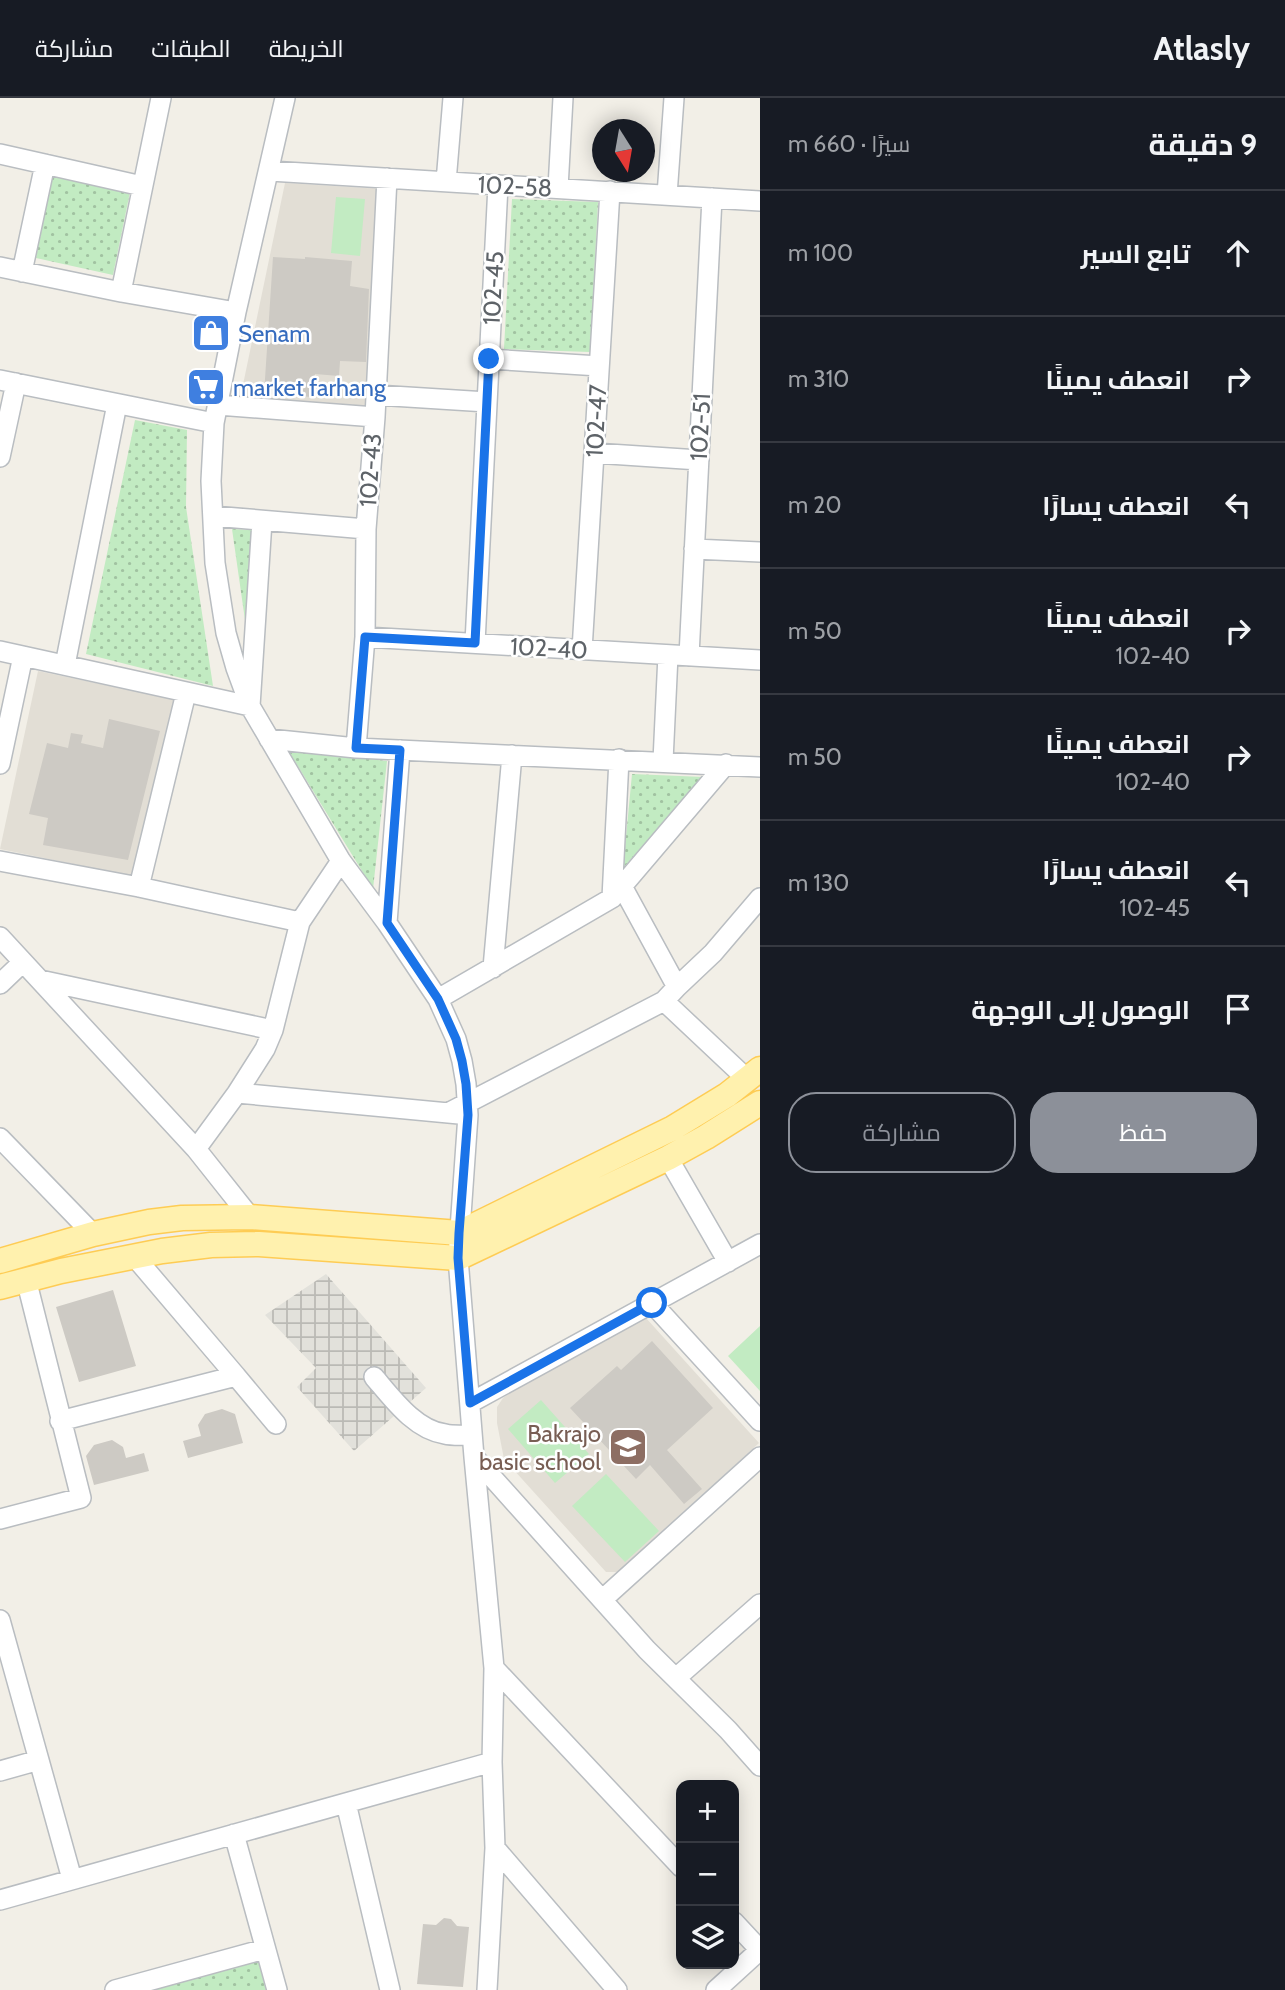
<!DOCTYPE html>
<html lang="ar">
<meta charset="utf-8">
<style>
body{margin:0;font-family:Cabin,Cairo,sans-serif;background:#242831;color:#f1f3f6;direction:rtl}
.controls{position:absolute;right:21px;bottom:21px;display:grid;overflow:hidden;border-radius:14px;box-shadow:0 4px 18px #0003}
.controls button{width:63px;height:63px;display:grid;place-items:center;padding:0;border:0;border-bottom:2px solid #363941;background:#171b24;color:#f1f3f6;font:35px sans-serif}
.compass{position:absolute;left:592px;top:21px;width:63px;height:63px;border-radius:50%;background:#171b24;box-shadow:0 4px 18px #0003;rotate:169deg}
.stop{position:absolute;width:21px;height:21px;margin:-16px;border:5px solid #1a73e8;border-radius:50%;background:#fff}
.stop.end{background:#1a73e8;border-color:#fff;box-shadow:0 2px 7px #0008}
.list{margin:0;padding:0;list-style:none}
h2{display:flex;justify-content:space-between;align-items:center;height:91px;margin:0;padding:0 28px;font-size:30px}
h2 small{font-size:23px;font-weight:400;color:#9ea1a6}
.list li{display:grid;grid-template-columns:46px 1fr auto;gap:21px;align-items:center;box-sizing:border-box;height:126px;padding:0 28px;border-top:2px solid #363941}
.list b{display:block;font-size:26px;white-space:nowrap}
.list p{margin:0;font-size:23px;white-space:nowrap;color:#9ea1a6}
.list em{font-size:23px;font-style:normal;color:#9ea1a6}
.actions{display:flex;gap:14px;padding:21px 28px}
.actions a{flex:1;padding:16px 0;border:2px solid #8c9099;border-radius:28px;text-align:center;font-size:24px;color:#8c9099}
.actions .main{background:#8c9099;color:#fff}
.icon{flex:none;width:38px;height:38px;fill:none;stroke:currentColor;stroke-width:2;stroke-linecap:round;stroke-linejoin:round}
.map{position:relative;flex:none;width:760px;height:1892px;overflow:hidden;direction:ltr}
header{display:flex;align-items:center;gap:42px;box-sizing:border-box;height:98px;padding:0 35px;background:#171b24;border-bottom:2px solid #363941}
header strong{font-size:33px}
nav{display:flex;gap:38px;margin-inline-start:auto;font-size:24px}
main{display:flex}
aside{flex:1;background:#171b24}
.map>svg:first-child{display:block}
.industrial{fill:url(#industrial-grid)}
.education{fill:#e2ded5}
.park{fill:url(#park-dots)}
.pitch{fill:#c2ebc2}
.building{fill:#cdcac4}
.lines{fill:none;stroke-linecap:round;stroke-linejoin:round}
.minor-casing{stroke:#b9bdc1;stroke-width:22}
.major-casing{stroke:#fecc54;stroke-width:27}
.minor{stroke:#fff;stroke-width:19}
.major{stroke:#fff1ae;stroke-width:24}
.route{stroke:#1a73e8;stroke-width:9}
.labels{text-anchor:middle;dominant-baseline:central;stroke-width:5;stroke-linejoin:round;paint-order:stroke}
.street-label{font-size:24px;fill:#5e6368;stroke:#fff}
.shop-label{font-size:24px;fill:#366cbe;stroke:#fff;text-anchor:start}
.education-label{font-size:24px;fill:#785e54;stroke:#fff;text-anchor:end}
</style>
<header>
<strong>Atlasly</strong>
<nav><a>الخريطة</a><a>الطبقات</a><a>مشاركة</a></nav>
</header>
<main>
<aside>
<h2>9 دقيقة<small>سيرًا · 660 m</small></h2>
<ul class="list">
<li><svg class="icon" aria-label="ahead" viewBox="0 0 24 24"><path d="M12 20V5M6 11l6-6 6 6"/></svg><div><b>تابع السير</b></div><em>100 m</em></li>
<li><svg class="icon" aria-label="right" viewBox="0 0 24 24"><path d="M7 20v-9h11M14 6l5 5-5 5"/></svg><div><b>انعطف يمينًا</b></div><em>310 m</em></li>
<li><svg class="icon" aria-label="left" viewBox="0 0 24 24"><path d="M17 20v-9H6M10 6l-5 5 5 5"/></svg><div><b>انعطف يسارًا</b></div><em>20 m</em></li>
<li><svg class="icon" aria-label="right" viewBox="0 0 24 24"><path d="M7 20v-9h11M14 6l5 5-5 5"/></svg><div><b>انعطف يمينًا</b><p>102-40</p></div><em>50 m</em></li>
<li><svg class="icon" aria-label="right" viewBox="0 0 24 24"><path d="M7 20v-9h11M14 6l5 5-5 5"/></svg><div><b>انعطف يمينًا</b><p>102-40</p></div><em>50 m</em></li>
<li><svg class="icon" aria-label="left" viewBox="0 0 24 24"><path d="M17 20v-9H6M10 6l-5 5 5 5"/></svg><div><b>انعطف يسارًا</b><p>102-45</p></div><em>130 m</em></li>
<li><svg class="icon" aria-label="arrive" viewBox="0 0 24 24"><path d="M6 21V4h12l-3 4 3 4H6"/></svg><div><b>الوصول إلى الوجهة</b></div></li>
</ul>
<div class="actions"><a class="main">حفظ</a><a>مشاركة</a></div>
</aside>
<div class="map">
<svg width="760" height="1892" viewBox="0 0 760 1892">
<defs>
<pattern id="industrial-grid" width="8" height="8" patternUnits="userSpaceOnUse" patternTransform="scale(1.75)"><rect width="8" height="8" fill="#e2e1db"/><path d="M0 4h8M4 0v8" fill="none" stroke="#babab5"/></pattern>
<pattern id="park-dots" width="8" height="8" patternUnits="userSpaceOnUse" patternTransform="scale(1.75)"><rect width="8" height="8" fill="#c2ebc2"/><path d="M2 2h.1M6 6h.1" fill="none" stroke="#a1c2a1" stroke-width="1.8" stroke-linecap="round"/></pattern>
</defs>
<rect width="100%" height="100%" fill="#f2efe7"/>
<path class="industrial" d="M326,1176L426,1290L354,1353L297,1289L316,1270L265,1217Z"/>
<path class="education" d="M285,85L382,91L369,309L240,301Z
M38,573L177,602L137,779L0,751Z
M646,1220L759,1345L618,1474H606L504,1361L497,1325V1309L503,1300L508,1296Z"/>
<path class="park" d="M52,77L130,94L113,177L36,160Z
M512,101L598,104L590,254L504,251Z
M135,322L187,332L186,409L213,588L86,556Z
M232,431L252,432L245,522Z
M288,652L387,663L373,791Z
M632,676L704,679L623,770Z
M258,1863L266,1892H146Z"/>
<path class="pitch" d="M336,99L365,101L360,158L331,155Z
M760,1228V1293L728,1258Z
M541,1302L589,1356L555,1385L508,1331Z
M606,1376L659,1433L625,1464L572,1408Z"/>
<path class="building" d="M273,159L305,161V159L352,163L350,188L369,191L366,264L340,263L339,278L315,276L313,299L264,296Z
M109,621L160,633L128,762L43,747L48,720L29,716L47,645L68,650L71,635L83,637L81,645L103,650Z
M113,1192L136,1268L79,1284L56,1209Z
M652,1243L713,1310L667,1352L702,1391L684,1406L650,1367L636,1381L570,1310L617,1268L621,1272Z
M222,1311L235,1316L243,1345L188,1360L183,1343L201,1338L198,1327L205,1316Z
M112,1342L123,1349L126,1360L144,1355L149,1373L94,1387L86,1358L94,1347Z
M444,1820L451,1821L457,1828L469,1829L463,1889L417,1886L423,1826L436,1827Z"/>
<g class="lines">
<defs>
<path id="minor" d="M285,0L236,214L214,325L211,383L215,465L226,535L236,570L250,608L341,763L387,825L438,901L456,941L462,963L466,986L468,1017L458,1160L474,1359L494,1570L492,1664L495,1750L487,1892
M0,56L142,88
M270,73L760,103
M446,84L453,0
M558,90L563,0
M667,97L674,0
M0,169L121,194L236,214
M22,174L45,66
M121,194L161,0
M489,261L599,268
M0,282L214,325
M376,297L487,304
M218,307L375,319
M594,355L699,362
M0,359L16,285
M213,418L366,431
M694,451L760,454
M365,539L366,431L375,319L387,80
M475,545L498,87
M582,552L610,93
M0,553L250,608L262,423
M689,558L712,100
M65,567L117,306
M269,641L356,650L760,669
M356,650L365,539L760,562
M663,663L668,557
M0,666L23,558
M0,763L139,789L300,824
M617,779L677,889
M139,789L186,595
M612,800L619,661
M387,825L400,652
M0,839L196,1051L250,1119
M493,870L512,657
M40,882L273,932
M0,886L23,864
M438,901L612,800L726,666
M664,903L748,982
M237,995L459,1016
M448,1015L664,903L677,889L713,855L760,800
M0,1040L93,1136
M196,1051L237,995L265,951L273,932L300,824L341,763
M668,1060L728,1164
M652,1205L760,1323
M236,1278L276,1326
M374,1279C392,1300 415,1332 445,1336C453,1338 463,1337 472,1337
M470,1305L760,1146
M60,1323L236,1278L134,1158
M474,1359L647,1552L728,1632L760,1668
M0,1421L81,1400L26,1181
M603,1501L760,1359
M0,1522L72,1781
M494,1570L681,1769
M676,1580L760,1506
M0,1673L39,1662
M346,1705L390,1892
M234,1736L277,1892
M495,1750L617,1892
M0,1802L492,1664
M734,1824L760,1852
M115,1892L265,1851
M716,1892L760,1852"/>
<path id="major" d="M0,1163L93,1136L149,1124L182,1120L250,1119L459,1135L673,1030L727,997L760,971
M0,1189L61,1173L162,1153L211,1147L259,1146L458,1160L668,1060L706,1039L760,1005"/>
</defs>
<use href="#minor" class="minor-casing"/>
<use href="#major" class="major-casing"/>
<use href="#minor" class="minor"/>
<use href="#major" class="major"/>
</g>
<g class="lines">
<path class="route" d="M489,261L475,545L365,539L356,650L400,652L387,825L438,901L456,941L462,963L466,986L468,1017L459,1135L458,1160L470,1305L652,1205"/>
</g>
<defs>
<symbol id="shop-square" viewBox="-11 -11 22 22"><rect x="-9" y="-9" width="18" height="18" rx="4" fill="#3f7fe0" stroke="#fff"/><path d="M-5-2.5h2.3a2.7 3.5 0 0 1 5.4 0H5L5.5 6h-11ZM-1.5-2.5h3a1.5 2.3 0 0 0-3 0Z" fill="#fff"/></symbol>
<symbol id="supermarket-square" viewBox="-11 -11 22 22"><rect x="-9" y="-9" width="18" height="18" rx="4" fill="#3f7fe0" stroke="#fff"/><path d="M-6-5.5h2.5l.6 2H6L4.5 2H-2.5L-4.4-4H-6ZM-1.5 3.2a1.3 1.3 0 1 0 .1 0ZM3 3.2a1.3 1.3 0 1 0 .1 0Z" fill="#fff"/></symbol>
<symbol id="school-square" viewBox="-11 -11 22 22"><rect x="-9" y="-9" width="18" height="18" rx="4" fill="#8d6e63" stroke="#fff"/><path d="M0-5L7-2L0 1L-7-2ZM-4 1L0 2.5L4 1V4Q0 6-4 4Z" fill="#fff"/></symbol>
</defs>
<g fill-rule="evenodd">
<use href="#shop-square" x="189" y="213" width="44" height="44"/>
<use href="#supermarket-square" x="184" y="267" width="44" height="44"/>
<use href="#school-square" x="606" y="1327" width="44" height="44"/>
</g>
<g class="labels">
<g class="street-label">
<text transform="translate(515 88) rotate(3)">102-58</text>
<text transform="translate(493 190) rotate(-87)">102-45</text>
<text transform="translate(596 323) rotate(-87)">102-47</text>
<text transform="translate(700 329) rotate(-87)">102-51</text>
<text transform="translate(370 372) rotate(-86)">102-43</text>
<text transform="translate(549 550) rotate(3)">102-40</text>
</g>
<g class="shop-label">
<text x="238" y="235">Senam</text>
<text x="233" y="289">market farhang</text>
</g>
<g class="education-label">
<text x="601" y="1335">Bakrajo<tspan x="601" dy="28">basic school</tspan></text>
</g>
</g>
</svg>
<div class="controls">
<button>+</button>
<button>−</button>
<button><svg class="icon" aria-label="layers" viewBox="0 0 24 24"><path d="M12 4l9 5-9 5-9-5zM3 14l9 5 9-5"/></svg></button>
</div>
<svg class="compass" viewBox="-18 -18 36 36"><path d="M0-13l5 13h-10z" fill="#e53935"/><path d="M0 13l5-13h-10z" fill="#9ea1a6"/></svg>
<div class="stop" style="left:652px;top:1205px"></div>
<div class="stop end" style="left:489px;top:261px"></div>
</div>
</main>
